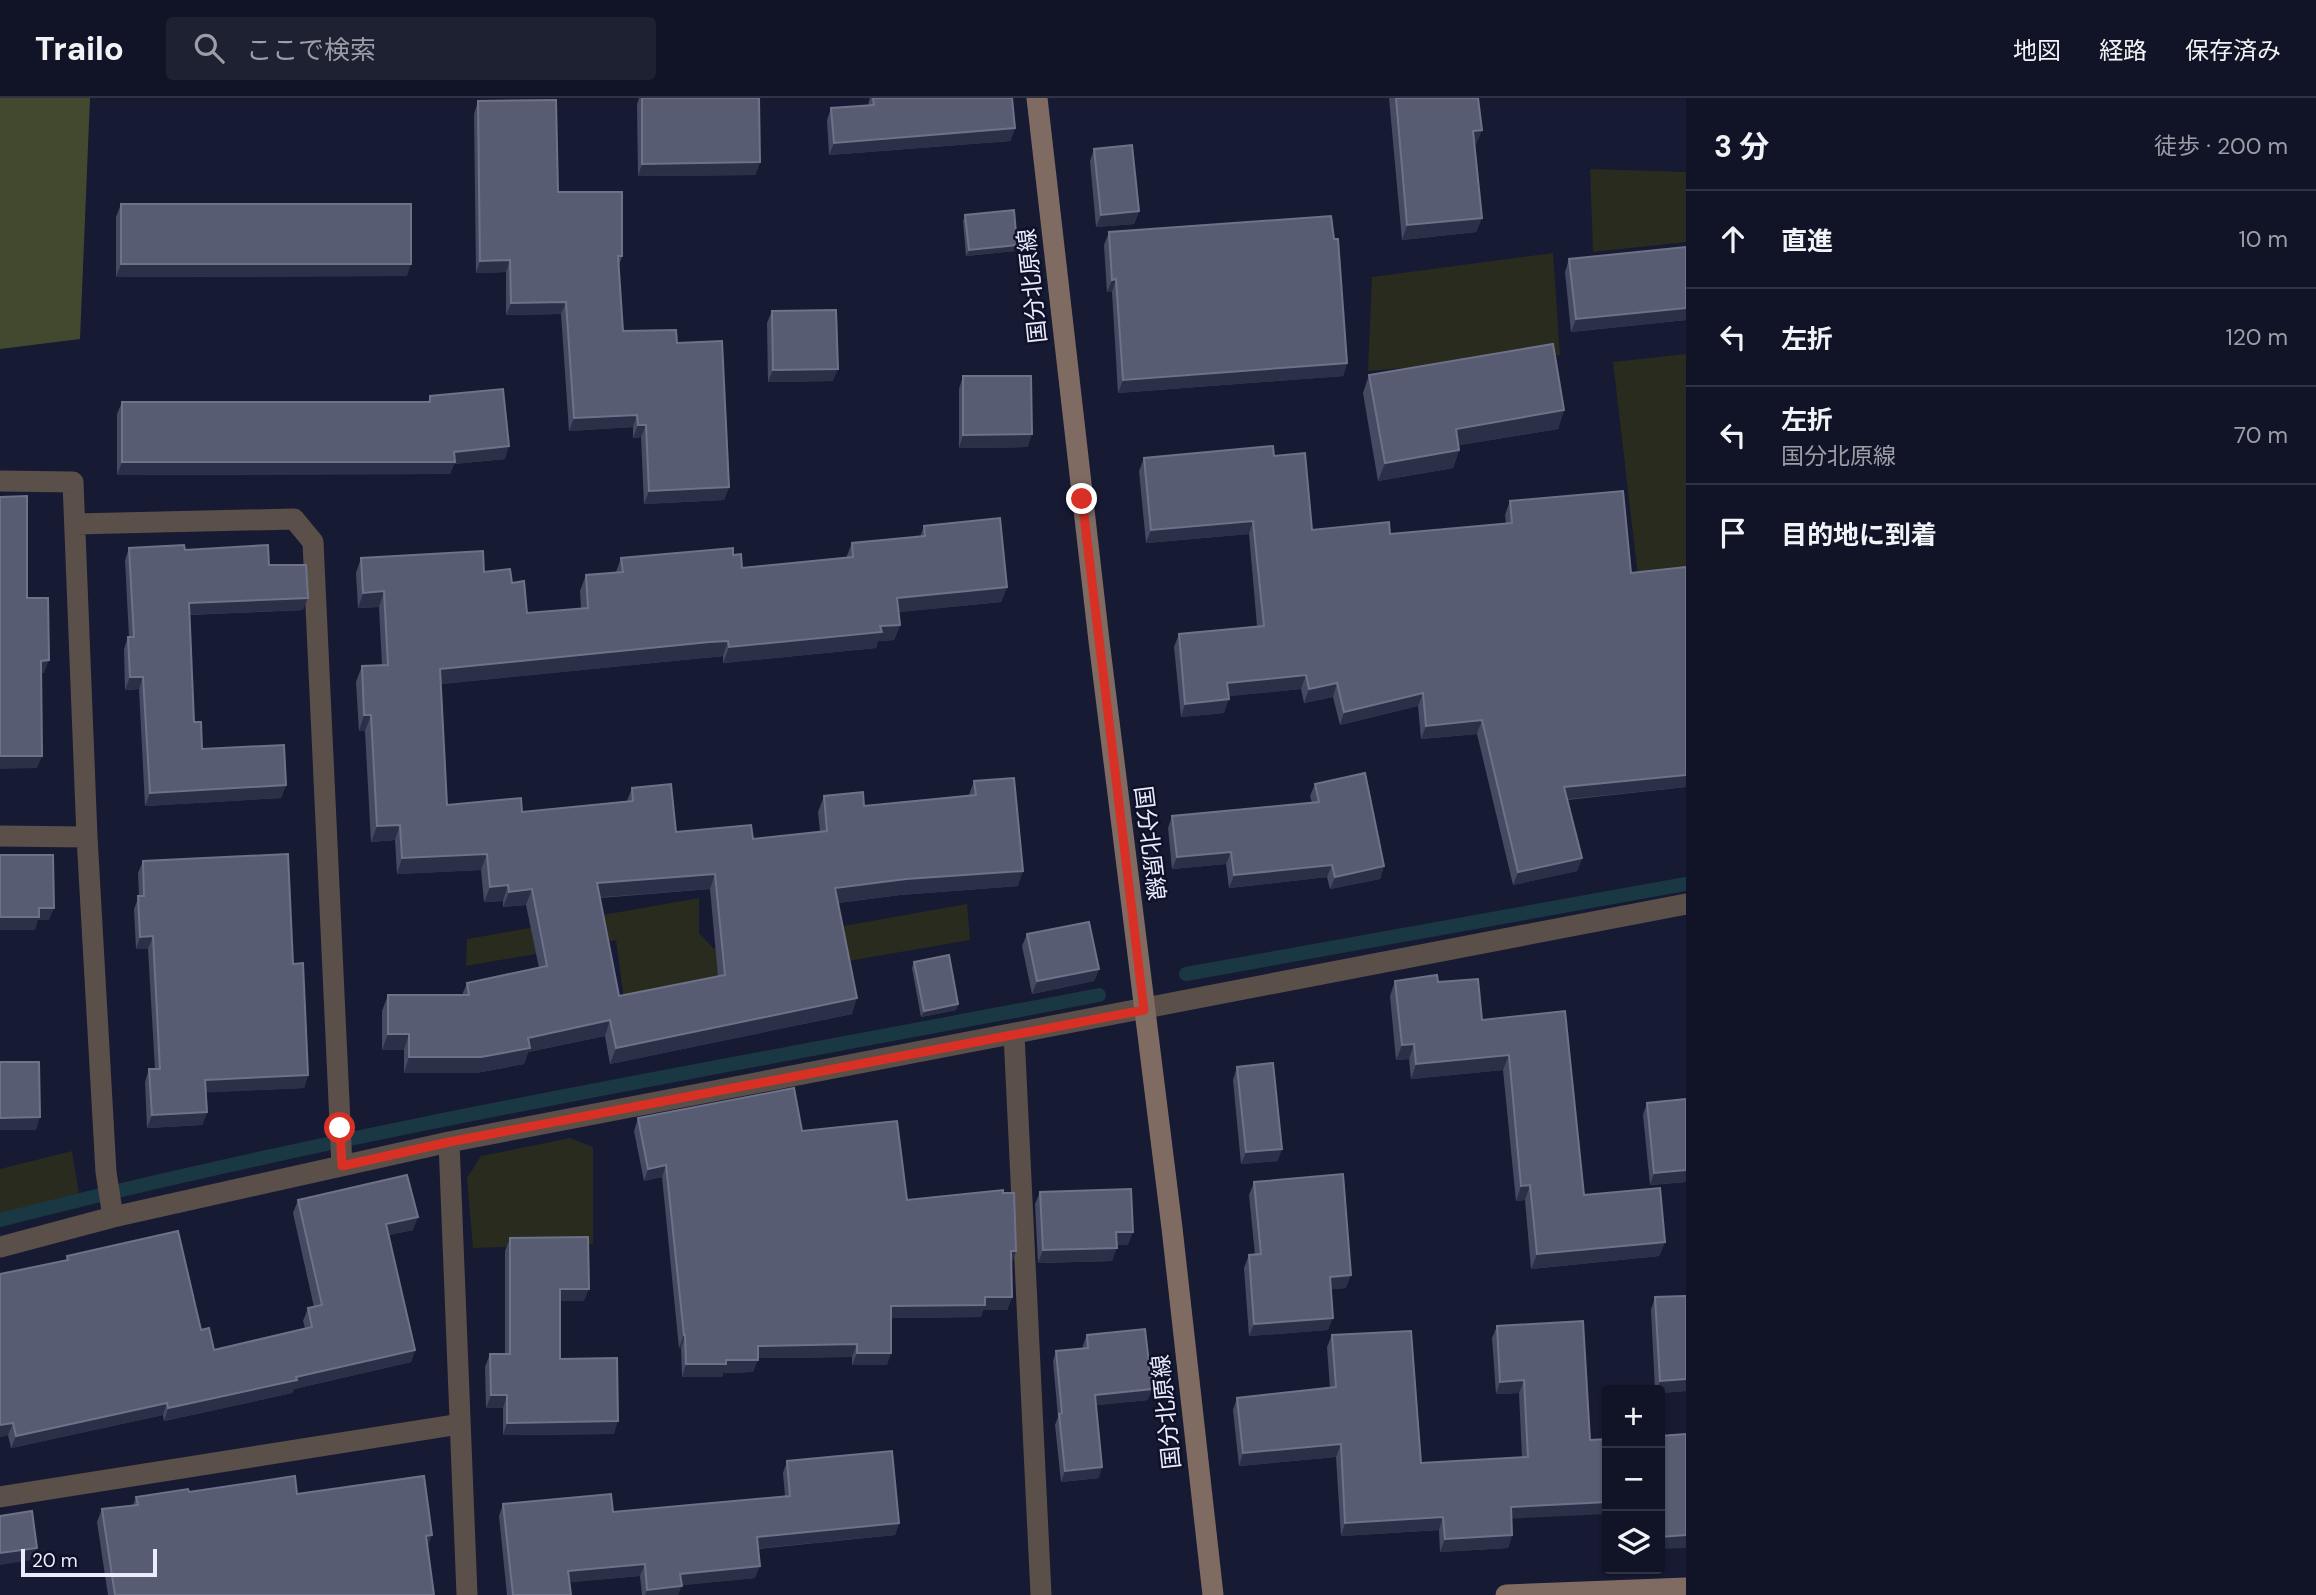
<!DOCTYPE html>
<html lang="ja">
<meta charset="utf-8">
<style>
body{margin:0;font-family:"DM Sans","Noto Sans JP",sans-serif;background:#1e2132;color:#f1f3f6}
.controls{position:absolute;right:21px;bottom:21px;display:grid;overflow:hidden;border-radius:7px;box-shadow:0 2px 5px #0004}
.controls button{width:63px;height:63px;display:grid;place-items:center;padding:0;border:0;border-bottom:2px solid #303343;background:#111426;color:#f1f3f6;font:35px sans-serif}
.scale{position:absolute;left:21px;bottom:18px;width:136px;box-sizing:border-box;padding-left:7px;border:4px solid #e8ecfd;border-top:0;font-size:19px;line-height:24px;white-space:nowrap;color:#e8ecfd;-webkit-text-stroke:5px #0e1128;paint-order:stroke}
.stop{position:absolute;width:21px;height:21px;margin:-16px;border:5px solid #d93025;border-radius:50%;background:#fff}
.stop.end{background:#d93025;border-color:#fff;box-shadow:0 2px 7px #0008}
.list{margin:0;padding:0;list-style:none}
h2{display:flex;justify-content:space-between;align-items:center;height:91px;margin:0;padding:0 28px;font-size:30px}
h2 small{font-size:23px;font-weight:400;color:#9c9ea7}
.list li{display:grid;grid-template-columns:46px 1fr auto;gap:21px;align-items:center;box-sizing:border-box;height:98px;padding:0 28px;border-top:2px solid #303343}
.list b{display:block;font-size:26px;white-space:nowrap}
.list p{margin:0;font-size:23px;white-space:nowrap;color:#9c9ea7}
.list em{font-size:23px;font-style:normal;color:#9c9ea7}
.icon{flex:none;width:38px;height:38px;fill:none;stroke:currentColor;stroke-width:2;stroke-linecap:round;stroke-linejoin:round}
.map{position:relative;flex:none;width:1686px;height:1497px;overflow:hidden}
header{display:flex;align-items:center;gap:42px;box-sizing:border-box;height:98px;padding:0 35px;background:#111426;border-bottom:2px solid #303343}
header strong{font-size:33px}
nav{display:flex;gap:38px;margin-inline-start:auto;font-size:24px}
.search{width:490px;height:63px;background:#1e2132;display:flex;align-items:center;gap:18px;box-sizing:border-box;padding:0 24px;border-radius:7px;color:#9c9ea7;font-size:26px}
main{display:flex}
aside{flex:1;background:#111426}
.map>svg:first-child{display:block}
.green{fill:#282b1d}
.forest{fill:#43492f}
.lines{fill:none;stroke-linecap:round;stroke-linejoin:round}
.stream{stroke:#1a3744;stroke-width:14}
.street{stroke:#5b4f49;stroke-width:21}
.secondary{stroke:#7f6b62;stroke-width:21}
.wall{fill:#454a62;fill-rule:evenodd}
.shaded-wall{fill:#2b3048}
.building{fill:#575c72;stroke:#6e7288;stroke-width:2;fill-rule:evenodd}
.route{stroke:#d93025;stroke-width:9}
.labels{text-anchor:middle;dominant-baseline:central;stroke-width:5;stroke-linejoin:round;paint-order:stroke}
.street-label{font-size:23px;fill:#e8ecfd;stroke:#0e1128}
</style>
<header>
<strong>Trailo</strong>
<div class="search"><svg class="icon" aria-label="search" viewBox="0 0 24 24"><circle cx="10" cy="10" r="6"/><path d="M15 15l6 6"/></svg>ここで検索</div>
<nav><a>地図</a><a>経路</a><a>保存済み</a></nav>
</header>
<main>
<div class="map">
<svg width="1686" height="1497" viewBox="0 0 1686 1497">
<rect width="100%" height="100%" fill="#171a33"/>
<path class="green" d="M1590,71L1686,74V144L1593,154Z
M1553,155L1560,257L1368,273L1372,179Z
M1686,256V474L1638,479L1613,264Z
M699,800V835L714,851L967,806L970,842L624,902L616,842L466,868L467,841Z
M570,1040L593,1049V1146L473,1150L467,1080L481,1058Z
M72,1053L81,1109L0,1129V1071Z"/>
<path class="forest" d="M0,0H90L80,241L0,251Z"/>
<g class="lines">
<path class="stream" d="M1186,876L1686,786
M0,1122C362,1029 732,968 1099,897"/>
<path class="street" d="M0,383L73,384L87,739L106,1074L113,1119
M75,426L294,421L313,444L342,1068
M0,738L87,739
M1014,936L1041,1497
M449,1044L467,1497
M0,1149L113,1119L449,1044L1686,806
M0,1399L460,1326"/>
<path class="secondary" d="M1037,0L1099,543L1172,1130L1213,1497
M1506,1497L1686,1490"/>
</g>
<path class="wall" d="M639,0H759L760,64L755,77L638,78L637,7Z
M870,0H1012L1015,30L1010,43L829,57L827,22L831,10L868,7Z
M1389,0H1478L1482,32L1476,46L1474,47L1482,120L1476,134L1402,142Z
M478,3L558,94L622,158L619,168L623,233L677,245L729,389L724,402L644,406L641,339L633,340V329L569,333L561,216L506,217V174L476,175L474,16Z
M1094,51L1139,113L1134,126L1096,129L1090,63Z
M121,106L407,178L116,179V119Z
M965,117L1017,147L1015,153L966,158L963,123Z
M1109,134L1334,141L1347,265L1343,278L1118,295L1112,194H1107L1104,147Z
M1686,149V222L1571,234L1565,174L1569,161Z
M772,213L833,283L768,284L767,225Z
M1369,277L1564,312L1558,331L1459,347V352L1453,370L1378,383L1363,295Z
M963,278L1028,349L959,350V291Z
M430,298L505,361L454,366L450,376L117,377V316L122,304H428Z
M1274,358L1312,432L1390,436L1506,426L1505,417L1510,403L1631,475L1686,469V689L1567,702L1582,760L1577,773L1513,787L1477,636L1421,641L1418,608L1340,627L1333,599L1304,605L1301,591L1228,598L1224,615L1181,619L1174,549L1179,536L1257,528L1249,436L1146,445L1139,373L1144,360Z
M924,428L1007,489L1001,504L898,514L900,527L894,542L878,543L876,550L723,565V558L703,560L440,586L447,707L522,714L627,703L632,690L676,734L753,741L820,734L818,714L824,698L864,708L969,697L974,683L1018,788L900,797L838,805L852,916L610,966L605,938L528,954L524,966L476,975H404V952H382V913L388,897H462L467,885L539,870L526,807L503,809V803L484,804L481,772L397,776L395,742L371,744L365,633H359L356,584L362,568L382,567L379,509L358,510L356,475L361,460L484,474L512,485L527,515L581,510L580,493L586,477L616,474L621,460L733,457L742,470L846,460L852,445L920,439ZM710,791L718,878L619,898L600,800Z
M129,450L185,452L269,467L303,512L189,517L194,624L202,651L286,687L281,700L145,708L139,591L125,592L124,551L128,539H129L125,462Z
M1315,686L1384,768L1380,781L1330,791L1327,779L1229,790L1226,766L1172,771L1168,730L1172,718L1312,705L1310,698Z
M143,763L293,866L308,977L304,990L206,994L207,1014L202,1027L147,1030L145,984L149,971H155L148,851H136L134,811L139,798L138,775Z
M1027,836L1099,871L1094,883L1032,896L1022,848Z
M914,864L958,906L956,912L921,919L912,870Z
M1395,883L1438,884L1482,922L1565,913L1584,1097L1665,1144L1659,1158L1531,1171L1525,1102L1516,1103L1503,972L1411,981L1409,961L1396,962L1390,898Z
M1237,969L1278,1063L1241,1066L1233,982Z
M1686,1001V1084L1650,1087L1643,1017L1647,1005Z
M638,1020L802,1033L907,1102L1016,1153L1011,1165L1012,1199L1007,1212H983L981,1219L891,1220L887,1267H852V1259L758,1260L753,1274L723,1275L722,1279H682L681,1250H679L662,1079L644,1083L634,1033Z
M1254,1084L1346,1190L1331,1191L1328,1232L1249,1238L1244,1170L1249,1157H1255L1249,1097Z
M1040,1094L1128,1147H1116L1112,1163L1038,1165L1035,1106Z
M298,1102L413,1132L388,1137L415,1252L411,1264L294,1291L292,1295L164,1323L163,1317L11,1350L8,1337L0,1339V1176L66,1162L67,1158L201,1232L214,1252L305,1230L303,1223L308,1210L314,1209L293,1115Z
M510,1140L584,1203H560V1261L614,1336L503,1337V1310H486L485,1269L490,1256H505V1153Z
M1655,1199L1686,1293L1660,1295V1292H1655L1651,1212Z
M1583,1223L1511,1421L1512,1437L1508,1450L1440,1454L1439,1432L1341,1438L1336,1359L1239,1368L1233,1312L1237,1300L1330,1290L1327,1249L1332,1237L1421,1365L1522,1360L1519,1295L1496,1296L1492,1240L1497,1228Z
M1087,1237L1148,1302L1096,1307L1099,1380L1061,1384L1055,1327L1058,1319L1053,1263L1056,1253L1083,1250V1247Z
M787,1363L899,1425L895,1437L758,1451L755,1480L681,1487L678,1497H642L640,1478L569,1484L571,1497H507L499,1418L503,1406L613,1414L785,1398L783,1375Z
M189,1394L297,1396L428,1449L434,1497H108L97,1424L102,1411L133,1407L136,1399Z"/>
<path class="shaded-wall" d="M1015,30L1010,43L829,57L834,45Z
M1482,32L1476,46L1468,48L1473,33Z
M760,64L755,77L638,78L642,66Z
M1139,113L1134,126L1096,129L1101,117Z
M1482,120L1476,134L1402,142L1407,127Z
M1017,147L1015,153L966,158L969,152Z
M510,162L506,174L476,175L480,163Z
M121,166H411L407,178L116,179Z
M1116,181L1112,194H1107L1112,182Z
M566,204L561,216L506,217L511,205Z
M1686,210V222L1571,234L1576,221Z
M1347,265L1343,278L1118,295L1123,282Z
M838,271L833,283L768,284L773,272Z
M1564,312L1558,331L1449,349L1456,331Z
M637,317L633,329L569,333L574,320Z
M638,327H646L641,339L633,340Z
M1032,336L1028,349L959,350L963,337Z
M509,348L505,361L454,366L450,376L117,377L122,364L454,354Z
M1459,352L1453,370L1378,383L1385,365Z
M729,389L724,402L644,406L649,393Z
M1253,423L1249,436L1146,445L1151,432Z
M1007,489L1001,504L891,515L897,500Z
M384,493L379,509L358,510L363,495Z
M308,500L303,512L184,517L189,505Z
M900,527L894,542L878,543L876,550L723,565L729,549L880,528Z
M728,543L723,558L434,587L440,571Z
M49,562L44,575H36L41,563Z
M1306,577L1301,591L1222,599L1227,585Z
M130,579H143L139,591L125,592Z
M1337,585L1333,599L1304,605L1309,591Z
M1423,595L1418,608L1340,627L1344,614Z
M1229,601L1224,615L1181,619L1185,606Z
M364,617H371L365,633H359Z
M1482,622L1477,636L1421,641L1426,628Z
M0,658H42L37,670L0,671Z
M1686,677V689L1559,702L1564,689Z
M286,687L281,700L145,708L150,695Z
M400,727L395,742L371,744L377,728Z
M1231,754L1226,766L1172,771L1177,759Z
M487,756L481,772L397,776L402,760Z
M1582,760L1577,773L1513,787L1518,774Z
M1332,767L1327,779L1229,790L1234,777Z
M1384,768L1380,781L1330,791L1335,779Z
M1023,773L1018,788L900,797L829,806L835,790L906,781Z
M715,776L710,791L591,800L597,785Z
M508,787L503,803L484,804L490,789Z
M532,791L526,807L503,809L509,794Z
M39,810H54L49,822H38L35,832H0V819Z
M153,838L148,851H136L140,839Z
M1099,871L1094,883L1032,896L1037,883Z
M857,900L852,916L610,966L616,950Z
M958,906L956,912L921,919L924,913Z
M610,922L605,938L528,954L524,966L476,975H404L409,959L528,940Z
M388,936H409L404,952H382Z
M1414,946L1409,961L1396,962L1402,947Z
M1509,957L1503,972L1411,981L1416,966Z
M308,977L304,990L200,995L205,982Z
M207,1014L202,1027L147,1030L152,1017Z
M40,1019L36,1032H0V1020Z
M1282,1051L1278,1063L1241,1066L1246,1054Z
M666,1067L662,1079L644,1083L648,1071Z
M1686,1072V1084L1650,1087L1654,1075Z
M1530,1087L1525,1102L1516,1103L1521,1088Z
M418,1119L413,1132L381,1139L386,1126Z
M1116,1134H1133L1128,1147H1111Z
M1665,1144L1659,1158L1531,1171L1537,1156Z
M1117,1150L1112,1163L1038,1165L1043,1152Z
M1011,1153H1016L1012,1165H1007Z
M1351,1177L1346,1190L1325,1192L1330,1179Z
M560,1191H589L584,1203H555Z
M985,1199H1012L1007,1212H983L981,1219L887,1220L891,1208Z
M1333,1220L1328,1232L1249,1238L1254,1226Z
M684,1237H685L681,1250H679Z
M857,1246L852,1259L753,1260L758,1248Z
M415,1252L411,1264L294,1291L292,1295L164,1323L168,1310L296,1279Z
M857,1255H891L887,1267H852Z
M726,1262H758L753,1274L723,1275L722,1279H682L686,1266Z
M1686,1281V1293L1660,1295V1292H1657L1660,1283Z
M1524,1282L1519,1295L1496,1296L1500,1284Z
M1152,1291L1148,1302L1091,1308L1095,1297Z
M491,1297H507L503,1310H486Z
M167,1305L163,1317L11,1350L16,1338Z
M618,1323L614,1336L503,1337L507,1325Z
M13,1325L8,1337L0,1339V1327Z
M1341,1346L1336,1359L1239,1368L1243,1355Z
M1102,1369L1099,1380L1061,1384L1065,1373Z
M1607,1404V1416L1506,1421L1511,1409Z
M1443,1419L1439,1432L1341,1438L1345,1425Z
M899,1425L895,1437L752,1451L757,1439Z
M432,1437L428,1449L421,1450L426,1438Z
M1512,1437L1508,1450L1440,1454L1445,1441Z
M1686,1437V1450L1660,1451V1439Z
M37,1450L32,1462L0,1467V1455Z
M645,1466L640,1478L564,1485L568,1473Z
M760,1468L755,1480L676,1488L680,1476Z
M682,1488L678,1497H645L647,1492Z"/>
<path class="building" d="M642,0H759L760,64L642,66Z
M873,0H1012L1015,30L834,45L831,10L874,7Z
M1396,0H1478L1482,32L1473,33L1482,120L1407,127Z
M556,2L558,94H622V158H618L623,233L676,232L677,245L722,243L729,389L649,393L646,327H638L637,317L574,320L566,204L511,205L510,162L480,163L478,3Z
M1132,47L1139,113L1101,117L1094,51Z
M121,106H411V166H121Z
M1014,112L1017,147L969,152L965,117Z
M1331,118L1334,141H1338L1347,265L1123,282L1116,181L1112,182L1109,134Z
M1686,149V210L1576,221L1569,161Z
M836,212L838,271L773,272L772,213Z
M1553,246L1564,312L1456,331L1459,352L1385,365L1369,277Z
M963,278H1031L1032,336L963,337Z
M503,291L509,348L454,354L455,364H122V304H430V298Z
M1273,348L1274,358L1305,355L1312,432L1389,424L1390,436L1512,425L1510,403L1623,393L1631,475L1686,469V677L1564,689L1582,760L1518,774L1482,622L1426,628L1423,595L1344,614L1337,585L1309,591L1306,577L1227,585L1229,601L1185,606L1179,536L1264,528L1253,423L1151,432L1144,360Z
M27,398V500H48L49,562L41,563L42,658H0V399Z
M1000,420L1007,489L897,500L900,527L880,528L882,534L729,549L728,543L709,544L440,571L447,707L521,700L522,714L633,703L632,690L671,686L676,734L751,727L753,741L827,733L824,698L863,694L864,708L976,697L974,683L1014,680L1023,773L906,781L835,790L857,900L616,950L610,922L528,940L530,950L481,959H409V936H388V897H469L467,885L547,868L532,791L509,794L508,787L490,789L487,756L402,760L400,727L377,728L371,617H364L362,568L388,567L384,493L363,495L361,460L483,453L484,474L510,471L512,485L524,483L527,515L588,510L586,477L623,474L621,460L733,450V457L741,456L742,470L853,459L852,445L925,438L924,428ZM715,776L725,877L619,898L597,785Z
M184,447L185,452L268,447L269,467H306L308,500L189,505L194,624H201L202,651L284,647L286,687L150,695L143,579H130L128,539H134L129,450Z
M1365,675L1384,768L1335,779L1332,767L1234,777L1231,754L1177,759L1172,718L1319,704L1315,686Z
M288,756L293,866L303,865L308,977L205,982L207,1014L152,1017L149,971H160L153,838L140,839L138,798H144L143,763Z
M0,757H53L54,810H39V819H0Z
M1089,824L1099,871L1037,883L1027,836Z
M949,857L958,906L924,913L914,864Z
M1437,877L1438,884L1478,881L1482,922L1565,913L1584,1097L1660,1090L1665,1144L1537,1156L1530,1087L1521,1088L1509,957L1416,966L1414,946L1402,947L1395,883Z
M0,964H39L40,1019L0,1020Z
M1273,965L1282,1051L1246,1054L1237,969Z
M794,990L802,1033L897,1023L907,1102L1003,1092V1095H1014L1016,1153H1011L1012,1199H985V1207L891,1208V1255H857V1246L758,1248V1262H726V1266H686L685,1237H684L666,1067L648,1071L638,1020Z
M1686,1001V1072L1654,1075L1647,1005Z
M1343,1076L1351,1177L1330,1179L1333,1220L1254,1226L1249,1157L1261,1156L1254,1084Z
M407,1077L418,1119L386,1126L415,1252L296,1279L297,1282L168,1310L167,1305L16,1338L13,1325L0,1327V1176L68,1162L67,1158L178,1133L201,1232L209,1230L214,1252L312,1229L308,1210L322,1207L298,1102Z
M1131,1091L1133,1134H1116L1117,1150L1043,1152L1040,1094Z
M588,1139L589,1191H560V1261L617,1260L618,1323L507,1325V1297H491L490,1256H510V1140Z
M1686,1198V1281L1660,1283L1655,1199Z
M1583,1223L1590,1342L1607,1341V1404L1511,1409L1512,1437L1445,1441L1443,1419L1345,1425L1341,1346L1243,1355L1237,1300L1336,1289L1332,1237L1411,1233L1421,1365L1528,1359L1524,1282L1500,1284L1497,1228Z
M1145,1231L1152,1291L1095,1297L1102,1369L1065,1373L1059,1316L1062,1315L1056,1253L1088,1250L1087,1237Z
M1686,1336V1437L1660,1439V1338Z
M892,1353L899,1425L757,1439L760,1468L680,1476L682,1488L647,1492L645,1466L568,1473L571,1497H513L503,1406L611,1396L613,1414L790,1398L787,1363Z
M295,1378L297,1396L424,1378L432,1437L426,1438L434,1497H115L102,1411L138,1407L136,1399L188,1391L189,1394Z
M32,1413L37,1450L0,1455V1418Z"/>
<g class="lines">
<path class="route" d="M340,1030L342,1068L449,1044L1144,912L1082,401"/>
</g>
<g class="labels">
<g class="street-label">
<text transform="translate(1032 188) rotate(-96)">国分北原線</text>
<text transform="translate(1150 745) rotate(83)">国分北原線</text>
<text transform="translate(1166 1314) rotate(-96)">国分北原線</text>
</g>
</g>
</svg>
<div class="controls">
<button>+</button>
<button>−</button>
<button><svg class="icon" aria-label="layers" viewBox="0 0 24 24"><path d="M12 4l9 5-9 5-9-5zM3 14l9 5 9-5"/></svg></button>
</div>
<div class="scale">20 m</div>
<div class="stop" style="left:340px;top:1030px"></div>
<div class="stop end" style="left:1082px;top:401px"></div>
</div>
<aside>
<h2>3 分<small>徒歩 · 200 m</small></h2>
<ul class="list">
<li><svg class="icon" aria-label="ahead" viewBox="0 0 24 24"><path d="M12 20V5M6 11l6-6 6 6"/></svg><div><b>直進</b></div><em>10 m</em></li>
<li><svg class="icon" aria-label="left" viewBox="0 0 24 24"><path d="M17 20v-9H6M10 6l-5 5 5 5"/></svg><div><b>左折</b></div><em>120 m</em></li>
<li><svg class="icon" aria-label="left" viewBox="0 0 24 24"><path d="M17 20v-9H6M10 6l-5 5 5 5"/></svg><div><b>左折</b><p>国分北原線</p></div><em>70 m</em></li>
<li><svg class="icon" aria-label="arrive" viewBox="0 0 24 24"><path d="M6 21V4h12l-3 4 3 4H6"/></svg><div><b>目的地に到着</b></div></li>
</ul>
</aside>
</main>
